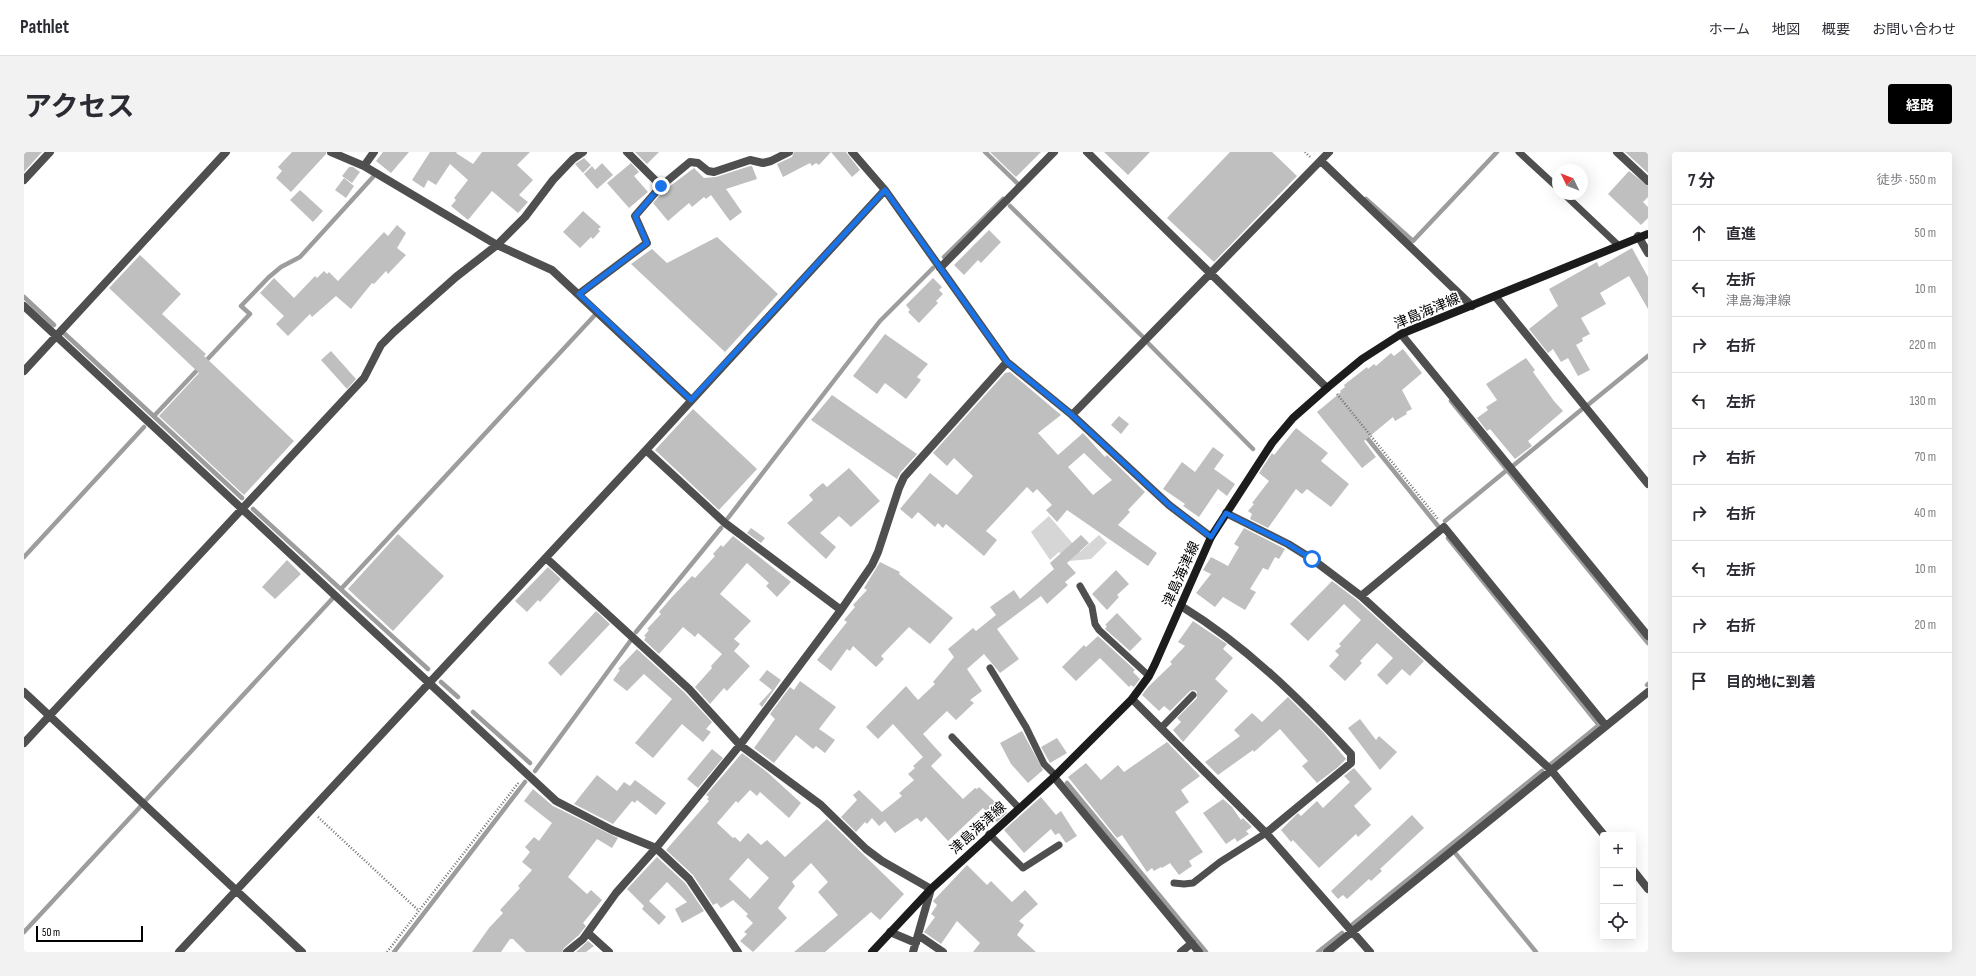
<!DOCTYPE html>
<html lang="ja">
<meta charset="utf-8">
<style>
body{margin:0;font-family:"Sofia Sans Condensed","Noto Sans JP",sans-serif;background:#f2f2f3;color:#2b2b33}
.controls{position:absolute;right:12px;bottom:12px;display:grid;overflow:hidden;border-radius:4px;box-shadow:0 4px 16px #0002}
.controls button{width:36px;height:36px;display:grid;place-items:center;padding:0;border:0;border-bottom:1px solid #e1e1e2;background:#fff;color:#2b2b33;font:20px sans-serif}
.compass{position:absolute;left:1528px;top:12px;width:36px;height:36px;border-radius:50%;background:#fff;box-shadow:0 4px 16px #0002;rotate:313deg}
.scale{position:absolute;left:12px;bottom:10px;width:107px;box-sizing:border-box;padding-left:4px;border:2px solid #000;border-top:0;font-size:11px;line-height:14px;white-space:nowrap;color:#000;-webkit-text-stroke:3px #fff;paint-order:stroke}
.stop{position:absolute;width:12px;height:12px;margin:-9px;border:3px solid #1a73e8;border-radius:50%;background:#fff}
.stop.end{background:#1a73e8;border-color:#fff;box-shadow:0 1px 4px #0008}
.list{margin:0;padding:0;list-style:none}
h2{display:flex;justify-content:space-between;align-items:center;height:52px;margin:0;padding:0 16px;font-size:17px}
h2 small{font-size:13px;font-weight:400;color:#7c7c81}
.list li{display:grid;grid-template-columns:26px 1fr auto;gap:12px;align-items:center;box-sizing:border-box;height:56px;padding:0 16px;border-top:1px solid #e1e1e2}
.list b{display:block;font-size:15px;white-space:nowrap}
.list p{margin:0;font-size:13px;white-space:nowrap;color:#7c7c81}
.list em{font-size:13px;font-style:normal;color:#7c7c81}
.icon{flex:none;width:22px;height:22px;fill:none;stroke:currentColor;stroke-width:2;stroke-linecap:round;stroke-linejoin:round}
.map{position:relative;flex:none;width:1624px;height:800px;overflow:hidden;border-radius:4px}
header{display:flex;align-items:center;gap:24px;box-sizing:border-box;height:56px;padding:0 20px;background:#fff;border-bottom:1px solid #e1e1e2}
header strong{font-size:19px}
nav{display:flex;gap:22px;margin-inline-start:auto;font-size:14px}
.intro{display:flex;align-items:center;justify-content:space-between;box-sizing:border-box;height:96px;padding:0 24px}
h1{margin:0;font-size:28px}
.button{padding:10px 18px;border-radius:4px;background:#000;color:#fff;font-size:14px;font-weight:700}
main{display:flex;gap:24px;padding:0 24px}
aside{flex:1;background:#fff;border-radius:4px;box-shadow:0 4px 16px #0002}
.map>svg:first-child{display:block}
.green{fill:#d6d6d6}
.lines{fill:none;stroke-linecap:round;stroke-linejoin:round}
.stream{stroke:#9d9d9d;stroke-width:4.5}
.building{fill:#bfbfbf;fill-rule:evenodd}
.path{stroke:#717171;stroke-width:2.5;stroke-dasharray:1 2;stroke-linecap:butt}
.lane{stroke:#4f4f4f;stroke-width:7}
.street{stroke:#4f4f4f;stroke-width:8}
.secondary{stroke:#1c1c1c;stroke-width:8}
.route{stroke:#1a73e8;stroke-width:5}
.labels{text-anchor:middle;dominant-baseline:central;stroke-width:3.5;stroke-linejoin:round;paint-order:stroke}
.street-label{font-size:14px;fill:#000;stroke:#fff}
</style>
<header>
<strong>Pathlet</strong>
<nav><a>ホーム</a><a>地図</a><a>概要</a><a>お問い合わせ</a></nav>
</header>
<div class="intro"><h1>アクセス</h1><a class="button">経路</a></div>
<main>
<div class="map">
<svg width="1624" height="800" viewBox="0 0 1624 800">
<rect width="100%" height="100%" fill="#fff"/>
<path class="green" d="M1025,364L1056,400L1075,383L1083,391L1067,407L1045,409L1035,400L1026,408L1007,380Z"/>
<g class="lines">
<path class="stream" d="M961,0L994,32
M1342,47L1389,89L1473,0
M986,54L1118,184
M920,105L979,47
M0,145L30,173
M41,182L218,346
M1125,192L1229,297
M1427,249L1624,491
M1565,252L1624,204
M130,264L226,162L217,154L245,125L257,115L276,105L349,25
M1340,282L1414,374
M1490,313L1557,258
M229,357L404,517
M704,366L856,169L909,116
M1421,369L1483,318
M1424,386L1575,573L1527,612
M0,405L120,275
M317,437L570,164
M612,480L697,376
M417,530L434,545
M1623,533L1624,532
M449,560L506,611
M511,619L607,488
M1043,631L1182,800
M122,648L308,447
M1432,702L1512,800
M1329,772L1518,619
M0,780L116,655
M370,800L501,630
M1294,800L1318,781"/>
</g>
<path class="building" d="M0,0H18L0,20Z
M268,0H302V2L267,40L252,26L258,19L254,15Z
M359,0H385L367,21L352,9Z
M406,0H433L432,1L449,12L458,0H506L493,13L509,28L495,43L504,50L494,61L468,39L444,68L427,54L432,48L430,46L444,28L426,12L412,33L404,28L400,36L388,28Z
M611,0H635L623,12Z
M770,0H822L836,18L828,25L807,0L795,13L792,11L788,14L786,11L759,25L753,12L768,5Z
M966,0H1017L992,25Z
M1080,0H1126L1104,23Z
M1206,0H1248L1273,24L1190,110L1143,66Z
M1601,0H1624V21Z
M560,6L567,13L559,21L551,12Z
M578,11L589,23L573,37L560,22L568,14L571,18Z
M607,11L615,20L610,24L624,40L605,56L583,31Z
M726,14H728L733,27L702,37L718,60L706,69L687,43L682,47L680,45L668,55L665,51L644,69L629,51L641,38L670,16L680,26L692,25Z
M325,15H329L336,20L328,31L318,24Z
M1605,19L1624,34V45L1619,50L1624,55V66L1617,73L1584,42Z
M320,26L330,34L322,46L311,38Z
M276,38L299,59L289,70L266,48Z
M559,59L577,75L574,77L576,79L569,87L567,85L556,96L539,80Z
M373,73L382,81L373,96L382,103L364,122L362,119L350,132L348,131L327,157L312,144L288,165L286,162L264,184L252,172L260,164L236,141L250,126L270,146L291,124L293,126L300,119L303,122L305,120L314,129L360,80L364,84Z
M965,78L977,90L957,111L954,108L940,123L930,113Z
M693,85L754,142L701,200L607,112L628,97L643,111Z
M1608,96L1624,125V157L1605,124L1576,141L1582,152L1557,166L1566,182L1558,186L1559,189L1552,193L1566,218L1554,224L1544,206L1537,210L1529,197L1524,201L1505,177L1534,154L1525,137L1573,110L1575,115Z
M116,103L157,142L138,162L182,202L180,204L270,289L220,343L135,264L175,221L85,136Z
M909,126L918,135L915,138L919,142L912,149L914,151L895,171L884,160L886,158L882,153Z
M861,182L904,212L893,225L897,228L882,247L861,231L853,242L829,224Z
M1379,197L1398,221L1378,238L1388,257L1382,260L1383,262L1371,269L1369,265L1340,289L1352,305L1338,316L1293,260L1317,240L1316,239L1321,235L1320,233L1343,215L1344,217L1350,212L1352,214L1367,201L1370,204Z
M307,199L332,227L323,237L297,208Z
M1502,206L1511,218L1509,220L1530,249L1539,259L1504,289L1508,294L1491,307L1466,277L1463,279L1453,266L1464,258L1462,255L1473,248L1462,232Z
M986,220L1037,263L1014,281L1034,303L1059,281L1081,305L1083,303L1121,340L1104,358L1106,360L1094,373L1133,401L1124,414L1043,358L1033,370L1022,358L1028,353L1013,337L1009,341L1003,335L962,379L973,388L960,404L922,372L919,376L914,371L911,375L894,360L888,367L876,357L906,321L933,343L949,324L930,306L923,314L909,301L981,221ZM1060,301L1088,328L1069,343L1044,315Z
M808,243L893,302L876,321L873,327L787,268Z
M669,257L733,317L695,358L631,298Z
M1095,264L1105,272L1097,282L1087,273Z
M1272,276L1304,301L1297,309L1325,332L1307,355L1283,337L1278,342L1272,337L1244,376L1226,367L1228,362L1224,359L1230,352L1228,351L1245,329L1235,321L1248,301L1250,303Z
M1189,295L1200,303L1190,317L1211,332L1203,344L1194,337L1175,365L1159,354L1161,352L1139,337L1158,310L1171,320Z
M825,316L856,349L827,375L815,364L796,381L812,395L802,407L763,371L789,348L785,343L795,334L799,331L803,335Z
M727,376L741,386L737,391L723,381Z
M1220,376L1261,397L1255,407L1251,405L1244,418L1239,416L1226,437L1232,440L1221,458L1199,445L1191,455L1172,441L1187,422L1179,418L1187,405L1204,414L1215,395L1210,392Z
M374,382L420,424L369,479L324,437Z
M1057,383L1065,391L1043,411L1052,421L1041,430L1044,433L1023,452L1017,444L973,477L995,507L976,521L960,502L943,517L958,539L946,548L950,551L932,568L923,559L899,582L918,603L907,614L939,647L951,636L953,637L955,635L983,661L973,670L959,656L924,689L902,665L897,670L893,666L871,681L861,669L855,674L848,666L843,672L841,670L832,680L817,665L833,648L829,643L835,638L858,660L878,644L875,641L890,628L884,622L891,616L889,614L899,605L869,572L854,587L842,575L882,534L894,548L911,532L909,530L930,505L924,497L949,476L952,479L972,463L966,455L990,438L996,447L1030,417L1026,411Z
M709,384L767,430L753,445L742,434L745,431L723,411L696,442L727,469L710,487L716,492L710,499L726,514L703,539L700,536L686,552L671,535L688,516L687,514L698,502L674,481L671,485L659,475L635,502L620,488L622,485L620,484L625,478L623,477L637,462L635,460L648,445L668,424L671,426L691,404L689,402L697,393L699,395Z
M263,408L277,422L251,447L238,435Z
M856,410L876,420L875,422L929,466L906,492L885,475L857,504L860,507L852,515L829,494L826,499L823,497L807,519L793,508L823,470L820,468L831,455L829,453L843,438L840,436Z
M524,415L537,427L516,450L514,448L503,460L491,449Z
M1092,418L1105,432L1093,443L1095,445L1083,458L1068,442Z
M1308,429L1333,448L1400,509L1386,524L1378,517L1363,533L1353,523L1369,506L1353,491L1336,509L1338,511L1321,529L1305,514L1315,503L1311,499L1317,494L1315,492L1337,468L1320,452L1284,489L1266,472Z
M572,459L586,472L537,524L524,511Z
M1093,461L1118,487L1106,499L1081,477L1083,474L1081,473Z
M1169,469L1203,492L1199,497L1209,506L1191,527L1204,539L1159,590L1149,578L1157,570L1153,566L1173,546V540L1170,538L1166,539L1146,559L1140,554L1135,559L1118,543L1124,535L1148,512L1146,510L1161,494L1154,490Z
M1074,484L1111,518L1109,520L1116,527L1110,535L1107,533L1105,535L1076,506L1052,529L1038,515L1060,493L1062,495Z
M613,497L661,541L688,570L682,577L687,580L679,590L658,572L629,606L611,591L648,547L620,522L603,539L589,528L596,518L594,517Z
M743,518L757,528L738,555L735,552L748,538L735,528Z
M776,529L812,555L795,577L811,588L801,601L792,594L789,597L772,583L750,611L730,596L751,567L746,562L766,535L770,538Z
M1264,545L1300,581L1322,607L1313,616L1293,631L1278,614L1284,609L1256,577L1230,600L1229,598L1194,623L1181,610L1216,584L1210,578L1228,561L1238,570Z
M1336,567L1352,588L1355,584L1373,600L1356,618L1324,576Z
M998,579L1019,618L1004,631L987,612L976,591Z
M1033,586L1043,601L1026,611L1017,595Z
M1143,590L1176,624L1157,638L1165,650L1151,660L1179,700L1165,709L1168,714L1155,723L1146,711L1138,716L1137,715L1130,719L1128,716L1123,720L1098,683L1093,686L1044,625L1062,611L1077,628L1094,613L1100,620Z
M688,597L699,606L674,636L663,627Z
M718,601L743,620L777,651L765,666L736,640L733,644L726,638L714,651L712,649L693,671L709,686L711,685L716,690L724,681L737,693L743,688L761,705L803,667L880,742L856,768L847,760L801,800H770L814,763L794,740L804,730L787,711L768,730L771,734L754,756L763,766L729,800L716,789L723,782L720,780L729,771L722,764L724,762L709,748L697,756L693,751L689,753L669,723L642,698L685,649L683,647L685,645L682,643ZM724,706L745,726L726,747L705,727Z
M1330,616L1348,637L1330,654L1347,673L1334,685L1332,682L1295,716L1269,688L1267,690L1257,678L1274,661L1277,664L1293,649L1299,656L1326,630L1320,624Z
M573,623L593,639L600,630L606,634L611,628L642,651L632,663L613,648L611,651L608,649L589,672L550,652Z
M509,637L529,654L594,686L588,696L573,687L544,725L563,742L567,738L578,748L559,771L562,774L555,783L540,796L538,800H502L489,787H486L477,800H448L465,776L479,761L476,758L496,736L494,734L508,718L498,710L506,700L501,695L510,685L515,689L528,671L500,649Z
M1017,645L1032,663L1037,659L1053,684L1042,691L1035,681L1031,683L1027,677L1000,701L980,678Z
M1199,647L1208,655L1217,668L1219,666L1228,675L1222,679L1225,682L1213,690L1211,686L1202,692L1179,661Z
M1388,663L1400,676L1356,717L1358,719L1347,729L1345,727L1323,747L1319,743L1314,747L1307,739Z
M633,705L661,731L680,759L658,771L651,757L663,750L643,730L625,749L642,765L635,773L618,757L620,754L603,737Z
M943,713L963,733L967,729L988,750L1001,738L1014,752L995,769L1000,773L993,783L1012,800H949L956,791L933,769L917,792L900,780L911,765L907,762L913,753L909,749Z
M564,789L570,794L562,800H552Z"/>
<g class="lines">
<path class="path" d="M1281,0L1286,5
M1313,242L1414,367
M294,665L395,759
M363,800L495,630"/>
<path class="lane" d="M1495,0L1534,36
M1540,42L1594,93
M1056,434L1068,455L1071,472L1075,478L1125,524
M966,516L1002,575L1020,612L1031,623
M1137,576L1169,543
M928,585L995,656
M965,682L999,716L1035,693
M1150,731L1160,732L1169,731L1196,710L1242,681"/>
<path class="street" d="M307,0L340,14L473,93L528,118L667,248
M603,0L637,34
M828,0L861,38L983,210L1048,263L1145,353L1187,385
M1063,0L1303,236
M1593,0L1624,29
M1297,9L1448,154
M340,14L350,0
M0,28L26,0
M1614,84L1624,101
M916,116L1030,0
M555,142L623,91L611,64L637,34L666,10L674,11L684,19L690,20L726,8L739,11L747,9L765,0
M1471,144L1624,332
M0,154L532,649L588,678L632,696L665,727L714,800
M1377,182L1624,484
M0,219L202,0
M1048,263L1305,0
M622,298L701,371L817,458
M1202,361L1264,392L1288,407L1337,444L1527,618L1580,683
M522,406L665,537L716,593L797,653L842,697L858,709L907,737L889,800
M1337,444L1420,375L1582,574
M1157,454C1221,493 1276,547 1327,602V611L1242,681
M0,540L278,800
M1108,547L1242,681L1346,800
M0,591L340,226L357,193L370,180L432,125L473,93L501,65L529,28L549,7L559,0
M1030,625L1175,800
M1609,718L1624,737
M866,780L892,791
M564,781L585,800
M894,783L919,800
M155,800L622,298L861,38
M543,800L559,787L592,741L632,696L716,593L817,458L848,413L854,400L875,336L880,325L983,210
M1157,800L1168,791
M1303,800L1624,540"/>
<path class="secondary" d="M848,800L907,737L1030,625L1108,547L1125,524L1131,512L1187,385L1248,291L1269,266L1303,236L1338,207L1377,182L1624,82"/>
</g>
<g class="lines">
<path class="route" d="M637,34L611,64L623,91L555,142L667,248L861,38L983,210L1048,263L1145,353L1187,385L1202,361L1264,392L1288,407"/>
</g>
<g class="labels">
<g class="street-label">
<text transform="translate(1403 159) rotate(-23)">津島海津線</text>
<text transform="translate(1157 422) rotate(-66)">津島海津線</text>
<text transform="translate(954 676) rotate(-42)">津島海津線</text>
</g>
</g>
</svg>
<div class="controls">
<button>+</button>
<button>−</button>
<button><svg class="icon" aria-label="locate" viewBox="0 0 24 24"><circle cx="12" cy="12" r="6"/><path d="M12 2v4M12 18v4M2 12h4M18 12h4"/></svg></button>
</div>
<svg class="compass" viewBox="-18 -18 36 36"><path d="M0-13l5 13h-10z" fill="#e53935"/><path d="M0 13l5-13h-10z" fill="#7c7c81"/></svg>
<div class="scale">50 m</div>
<div class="stop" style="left:1288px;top:407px"></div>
<div class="stop end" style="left:637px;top:34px"></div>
</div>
<aside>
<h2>7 分<small>徒歩 · 550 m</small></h2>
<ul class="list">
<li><svg class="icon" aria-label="ahead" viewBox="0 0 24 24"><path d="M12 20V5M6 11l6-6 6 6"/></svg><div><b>直進</b></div><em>50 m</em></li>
<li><svg class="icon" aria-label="left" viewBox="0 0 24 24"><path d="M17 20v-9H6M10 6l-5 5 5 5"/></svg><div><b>左折</b><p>津島海津線</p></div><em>10 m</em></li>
<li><svg class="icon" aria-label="right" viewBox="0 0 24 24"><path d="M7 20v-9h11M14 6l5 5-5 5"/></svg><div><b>右折</b></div><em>220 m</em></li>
<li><svg class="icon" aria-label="left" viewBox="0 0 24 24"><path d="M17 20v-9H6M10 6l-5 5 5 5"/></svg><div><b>左折</b></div><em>130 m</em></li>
<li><svg class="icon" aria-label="right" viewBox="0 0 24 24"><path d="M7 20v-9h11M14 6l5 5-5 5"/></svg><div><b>右折</b></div><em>70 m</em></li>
<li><svg class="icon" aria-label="right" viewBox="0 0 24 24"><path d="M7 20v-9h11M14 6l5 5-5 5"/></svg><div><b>右折</b></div><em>40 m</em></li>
<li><svg class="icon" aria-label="left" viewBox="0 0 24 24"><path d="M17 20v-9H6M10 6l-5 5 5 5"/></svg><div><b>左折</b></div><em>10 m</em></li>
<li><svg class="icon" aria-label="right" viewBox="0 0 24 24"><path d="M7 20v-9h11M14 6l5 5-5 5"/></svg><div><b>右折</b></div><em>20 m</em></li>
<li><svg class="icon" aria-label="arrive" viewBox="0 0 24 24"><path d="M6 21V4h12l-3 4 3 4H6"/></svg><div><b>目的地に到着</b></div></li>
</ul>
</aside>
</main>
